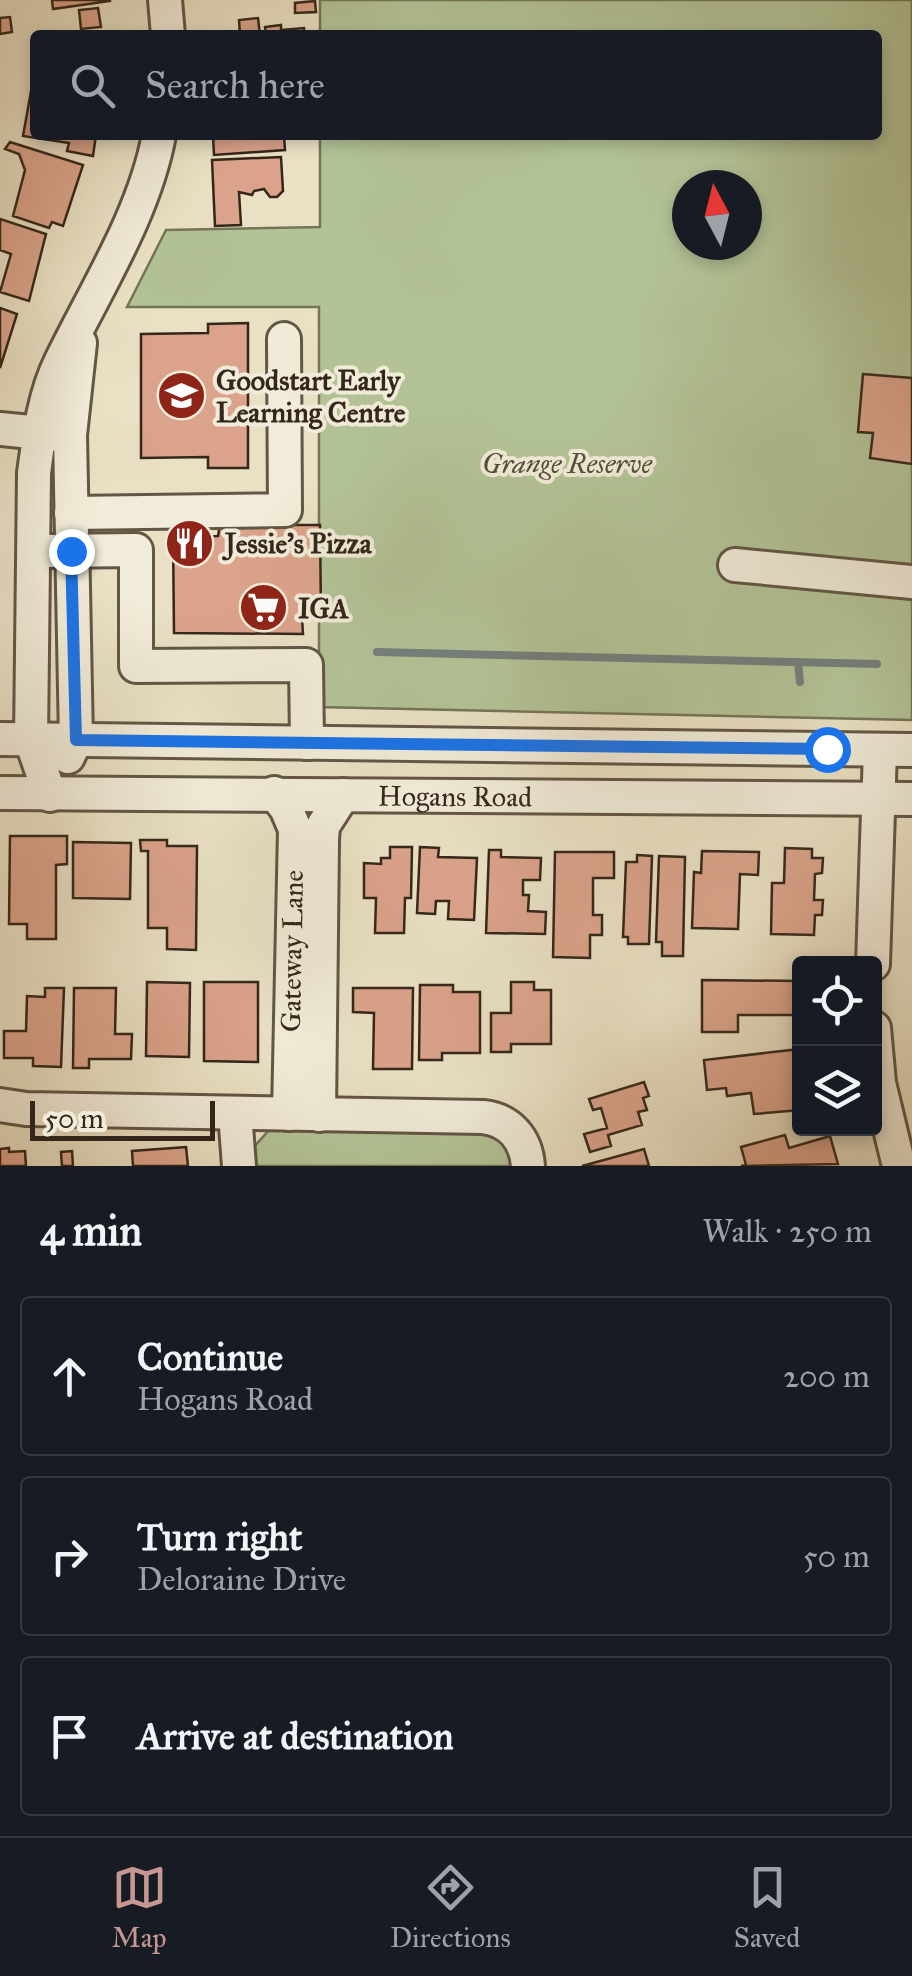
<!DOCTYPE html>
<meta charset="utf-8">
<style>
body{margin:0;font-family:"IM FELL Great Primer",serif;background:#20242c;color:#f1f3f6}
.controls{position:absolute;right:30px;bottom:30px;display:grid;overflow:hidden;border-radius:10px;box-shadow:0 5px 15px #0003}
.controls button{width:90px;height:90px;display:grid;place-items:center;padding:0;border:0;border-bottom:2px solid #363941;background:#171b24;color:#f1f3f6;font:50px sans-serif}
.compass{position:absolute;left:672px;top:170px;width:90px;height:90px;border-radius:50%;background:#171b24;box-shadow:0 5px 15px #0003;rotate:353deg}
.scale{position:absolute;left:30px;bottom:25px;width:185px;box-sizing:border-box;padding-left:10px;border:5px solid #34271a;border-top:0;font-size:28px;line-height:35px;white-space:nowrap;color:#34271a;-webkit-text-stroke:8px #f1ecd9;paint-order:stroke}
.stop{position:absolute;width:30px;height:30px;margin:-22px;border:8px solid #1a73e8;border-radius:50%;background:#fff}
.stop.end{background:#1a73e8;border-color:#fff;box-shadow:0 2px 10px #0008}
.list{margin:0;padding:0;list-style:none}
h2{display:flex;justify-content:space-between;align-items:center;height:130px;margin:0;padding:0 40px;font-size:42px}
h2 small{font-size:32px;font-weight:400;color:#9ea1a6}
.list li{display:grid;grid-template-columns:65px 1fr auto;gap:30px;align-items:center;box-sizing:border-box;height:160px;margin:0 20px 20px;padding:0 20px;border:2px solid #363941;border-radius:10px}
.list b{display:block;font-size:38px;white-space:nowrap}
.list p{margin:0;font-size:32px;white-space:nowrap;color:#9ea1a6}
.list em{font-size:32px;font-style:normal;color:#9ea1a6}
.icon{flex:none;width:55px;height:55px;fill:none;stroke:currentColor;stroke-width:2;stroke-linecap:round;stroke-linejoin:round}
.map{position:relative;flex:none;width:912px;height:1166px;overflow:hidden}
.search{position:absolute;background:#171b24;box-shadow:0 5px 15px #0003;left:30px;right:30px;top:30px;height:110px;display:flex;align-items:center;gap:25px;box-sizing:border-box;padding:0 35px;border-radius:10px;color:#9ea1a6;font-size:38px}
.sheet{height:670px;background:#171b24}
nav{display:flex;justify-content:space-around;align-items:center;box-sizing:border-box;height:140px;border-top:2px solid #363941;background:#171b24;font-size:28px;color:#9ea1a6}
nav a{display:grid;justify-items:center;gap:5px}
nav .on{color:#c59692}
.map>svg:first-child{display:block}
.green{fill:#b3c397;stroke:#747558;stroke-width:2.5;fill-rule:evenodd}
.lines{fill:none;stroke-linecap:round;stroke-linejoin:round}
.stream{stroke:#73807d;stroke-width:8}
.building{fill:#dba38b;stroke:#34271a;stroke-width:2.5}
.minor-casing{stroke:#625645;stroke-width:38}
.minor{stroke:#f1ecd9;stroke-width:32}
.route{stroke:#1a73e8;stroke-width:12}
.labels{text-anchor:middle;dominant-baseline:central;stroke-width:8;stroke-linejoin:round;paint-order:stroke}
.poi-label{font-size:28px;font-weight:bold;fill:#34271a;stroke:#f1ecd9;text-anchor:start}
.park-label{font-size:28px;font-style:italic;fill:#544e39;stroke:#f1ecd9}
.street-label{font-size:28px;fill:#34271a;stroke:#f1ecd9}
</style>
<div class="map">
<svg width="912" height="1166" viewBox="0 0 912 1166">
<rect width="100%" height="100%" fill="#eae1c5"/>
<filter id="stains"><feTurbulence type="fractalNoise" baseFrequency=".002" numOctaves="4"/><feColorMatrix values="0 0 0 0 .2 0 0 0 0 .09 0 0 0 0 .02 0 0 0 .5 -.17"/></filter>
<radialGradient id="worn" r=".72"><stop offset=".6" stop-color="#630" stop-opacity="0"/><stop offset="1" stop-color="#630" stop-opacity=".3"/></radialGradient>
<path class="green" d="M320,0H912V720L319,707V307H127L166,230L320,227V135H877V35H320ZM687,185H747V245H687Z
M270,1129L481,1130L506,1142L514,1166H251L253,1148Z"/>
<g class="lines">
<path class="stream" d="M377,652L877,664
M798,663L800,682"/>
</g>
<path class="building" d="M52,0H110V1L53,9Z
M315,1L316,12L295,13V3Z
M98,8L101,27L81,29L79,10Z
M10,17L12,32L0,34V18Z
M258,18L260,35H240L239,20Z
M281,25V30L304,28L305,35H266L265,27Z
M33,80L35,135H96L93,156L67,151L69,143L23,136Z
M213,135H284L285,150L214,155Z
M10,142L83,165L63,226L52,222L49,228L13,216L25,170L19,154L5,149Z
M281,157L283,191L277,197H270L264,189L254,191L252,195L239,192L241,225L215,226L212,160Z
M0,219L46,234L29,301L0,292L11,254L0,250Z
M0,308L17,314L0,368Z
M248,323V468H208V457L141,458V334L208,333V324Z
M863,374L912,378V464L870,458L873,433L858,432Z
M220,525H320L321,618H302L303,634L174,633L173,537L218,536Z
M10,836H67V864L56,865V939H27V924H9Z
M140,840H167V846H197L196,950L167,949V928H148V851H141Z
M73,842L131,843L130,899L73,898Z
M390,847H412L411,898H405L404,933H375L376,898H364V863L381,864V858H390Z
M420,847L439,848L438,857L477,858L474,920L448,919L449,901H436L435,914L417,913Z
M785,848L812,849V858H823L822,873L815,874L814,900H823L822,915H815L814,935L771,934L772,883H784Z
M489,850H501V857L541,858L540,880H523V895H529L528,911L546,912L545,934L486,933Z
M702,851L759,852L758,875L740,874L738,929L692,928L694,872L701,873Z
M555,852H614V878H593V915H602V935H590V958L553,957Z
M637,855L652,856L649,944H628V937H623L626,862H637Z
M659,856L685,857L683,956H662V942H656Z
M702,980L800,981V1015H738V1032H702Z
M147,982L190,983L189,1057L146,1056Z
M204,982H258V1062L204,1061Z
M511,982H534V990H551V1044H511V1052H491V1013H511Z
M420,985H453V992H480V1053H442V1060H419Z
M45,988H64L61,1067L33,1066V1058H4V1031H26L27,996L45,997Z
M74,988H116L115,1034H132L131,1059H89V1068H73Z
M353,988H413L412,1069H373L374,1013L353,1012Z
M800,1049V1110L754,1114L751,1093L727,1096L726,1088L707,1090L704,1060Z
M644,1082L649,1096L643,1098L647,1110L638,1112L642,1125L608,1135L611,1146L590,1152L584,1134L607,1128L601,1108L593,1110L589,1099Z
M785,1135L789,1148L830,1136L838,1164L741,1166L746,1165L741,1147Z
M186,1147L188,1166H133L132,1151Z
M9,1148V1152L25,1151L26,1166H0V1149Z
M644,1149L649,1166H582Z
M72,1151L73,1166H62L61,1152Z"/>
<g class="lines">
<defs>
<g id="minor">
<path d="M165,0L168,35"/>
<path d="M0,429L61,435"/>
<path d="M71,513L285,510L284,339"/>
<path d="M48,551L136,550V666L306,665L307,743"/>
<path d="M735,565L912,582"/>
<path d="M0,739L912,750"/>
<path d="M68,757L76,740L70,435L80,343"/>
<path id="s1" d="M0,793L912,799"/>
<path d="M274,793L286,808L295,829L289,1114"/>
<path d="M50,795L31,740L34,473C39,436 44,395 61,361C96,289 144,215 159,135"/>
<path d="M873,964L880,750"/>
<path d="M874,1028L879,1083L899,1166"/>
<path d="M0,1105L26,1109L483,1117C510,1120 526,1139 528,1166"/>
<path d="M235,1113L239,1166"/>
<path d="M319,1115L322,840L323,826L343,795"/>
</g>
</defs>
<use href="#minor" class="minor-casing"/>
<use href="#minor" class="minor"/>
</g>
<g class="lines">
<path class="route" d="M71,551L76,740L827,749"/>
</g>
<defs>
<symbol id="school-disc" viewBox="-11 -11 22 22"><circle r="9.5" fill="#8f2418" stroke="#f1ecd9"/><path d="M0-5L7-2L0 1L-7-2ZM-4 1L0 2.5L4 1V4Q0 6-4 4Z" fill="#fff"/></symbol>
<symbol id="restaurant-disc" viewBox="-11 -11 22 22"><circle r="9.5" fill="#8f2418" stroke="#f1ecd9"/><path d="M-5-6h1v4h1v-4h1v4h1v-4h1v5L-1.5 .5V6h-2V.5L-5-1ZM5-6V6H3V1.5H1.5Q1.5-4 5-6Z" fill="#fff"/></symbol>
<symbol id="supermarket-disc" viewBox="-11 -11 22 22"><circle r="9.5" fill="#8f2418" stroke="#f1ecd9"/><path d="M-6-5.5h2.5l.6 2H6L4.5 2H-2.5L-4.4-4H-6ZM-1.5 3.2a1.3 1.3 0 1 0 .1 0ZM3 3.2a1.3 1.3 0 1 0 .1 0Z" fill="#fff"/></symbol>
</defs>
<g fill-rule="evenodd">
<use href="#school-disc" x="154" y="368" width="55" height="55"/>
<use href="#restaurant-disc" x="162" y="516" width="55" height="55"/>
<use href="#supermarket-disc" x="236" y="580" width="55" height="55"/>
</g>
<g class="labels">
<g class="poi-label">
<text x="216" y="380">Goodstart Early<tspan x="216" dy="32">Learning Centre</tspan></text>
<text x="225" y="543">Jessie's Pizza</text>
<text x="298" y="608">IGA</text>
</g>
<g class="park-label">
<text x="567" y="463">Grange Reserve</text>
</g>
<g class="street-label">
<text stroke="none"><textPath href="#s1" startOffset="455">Hogans Road</textPath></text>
<text transform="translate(292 951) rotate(-89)">Gateway Lane</text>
</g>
</g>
<rect width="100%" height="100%" filter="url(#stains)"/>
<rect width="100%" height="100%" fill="url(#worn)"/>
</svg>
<div class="controls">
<button><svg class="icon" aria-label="locate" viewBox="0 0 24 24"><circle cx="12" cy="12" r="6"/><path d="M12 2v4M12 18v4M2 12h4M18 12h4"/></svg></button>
<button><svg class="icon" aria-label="layers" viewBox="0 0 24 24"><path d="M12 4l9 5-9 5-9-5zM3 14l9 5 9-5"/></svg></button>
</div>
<svg class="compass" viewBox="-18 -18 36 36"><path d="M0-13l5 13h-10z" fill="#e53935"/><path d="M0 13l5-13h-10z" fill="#9ea1a6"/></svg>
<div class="scale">50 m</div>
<div class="stop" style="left:827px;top:749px"></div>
<div class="stop end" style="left:71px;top:551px"></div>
<div class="search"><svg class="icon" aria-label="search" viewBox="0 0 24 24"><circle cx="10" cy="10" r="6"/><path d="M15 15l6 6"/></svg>Search here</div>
</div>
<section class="sheet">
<h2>4 min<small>Walk · 250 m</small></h2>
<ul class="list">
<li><svg class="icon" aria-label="ahead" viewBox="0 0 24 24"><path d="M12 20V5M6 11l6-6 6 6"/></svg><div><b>Continue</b><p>Hogans Road</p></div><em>200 m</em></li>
<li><svg class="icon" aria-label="right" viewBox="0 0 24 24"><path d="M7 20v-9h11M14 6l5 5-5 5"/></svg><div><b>Turn right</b><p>Deloraine Drive</p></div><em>50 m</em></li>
<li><svg class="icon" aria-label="arrive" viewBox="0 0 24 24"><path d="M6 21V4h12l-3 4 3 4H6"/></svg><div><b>Arrive at destination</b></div></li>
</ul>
</section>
<nav>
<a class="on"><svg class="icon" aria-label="map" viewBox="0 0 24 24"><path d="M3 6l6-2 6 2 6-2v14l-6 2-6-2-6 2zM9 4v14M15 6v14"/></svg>Map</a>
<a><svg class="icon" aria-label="directions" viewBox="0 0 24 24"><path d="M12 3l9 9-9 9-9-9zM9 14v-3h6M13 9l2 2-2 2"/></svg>Directions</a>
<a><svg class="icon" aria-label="saved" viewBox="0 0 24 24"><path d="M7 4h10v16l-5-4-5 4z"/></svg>Saved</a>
</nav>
